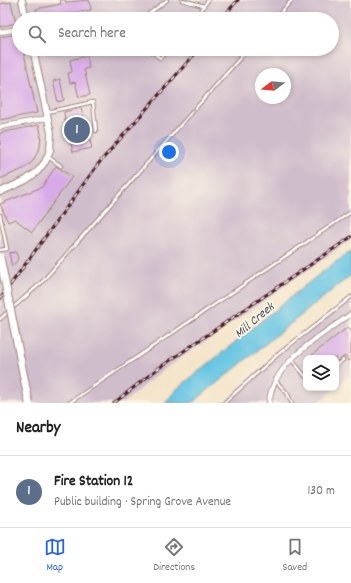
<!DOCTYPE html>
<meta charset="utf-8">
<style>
body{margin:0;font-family:Dekko,sans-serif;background:#f6f6f6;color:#222}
.controls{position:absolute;right:12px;bottom:12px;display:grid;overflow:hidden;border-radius:8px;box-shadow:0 2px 6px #0003}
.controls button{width:36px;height:36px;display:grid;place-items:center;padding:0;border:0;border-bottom:1px solid #e0e0e0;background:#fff;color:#222;font:20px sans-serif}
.compass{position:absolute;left:255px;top:68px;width:36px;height:36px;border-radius:50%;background:#fff;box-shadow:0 2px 6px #0003;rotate:254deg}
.you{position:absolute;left:169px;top:152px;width:14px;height:14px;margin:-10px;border:3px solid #fff;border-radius:50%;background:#1a73e8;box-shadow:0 0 0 6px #1a73e833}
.badge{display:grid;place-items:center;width:26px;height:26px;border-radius:50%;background:#2563eb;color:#fff;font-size:13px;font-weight:700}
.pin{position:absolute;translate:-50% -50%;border:2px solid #fff;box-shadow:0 1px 4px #0006}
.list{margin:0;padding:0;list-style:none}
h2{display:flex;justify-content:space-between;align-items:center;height:52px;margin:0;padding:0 16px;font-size:17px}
h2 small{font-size:13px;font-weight:400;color:#767676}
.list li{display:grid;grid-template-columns:26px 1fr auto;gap:12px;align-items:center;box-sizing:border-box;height:72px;padding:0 16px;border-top:1px solid #e0e0e0}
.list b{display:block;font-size:15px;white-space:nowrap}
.list p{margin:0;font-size:13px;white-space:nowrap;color:#767676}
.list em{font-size:13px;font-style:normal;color:#767676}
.icon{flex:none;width:22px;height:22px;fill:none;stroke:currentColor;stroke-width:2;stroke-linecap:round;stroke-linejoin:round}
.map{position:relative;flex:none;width:351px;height:403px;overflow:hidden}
.search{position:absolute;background:#fff;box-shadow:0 2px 6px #0003;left:12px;right:12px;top:12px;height:44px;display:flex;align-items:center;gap:10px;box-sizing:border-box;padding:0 14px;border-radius:22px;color:#767676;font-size:15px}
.sheet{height:124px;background:#fff}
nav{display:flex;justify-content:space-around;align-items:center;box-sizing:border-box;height:56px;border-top:1px solid #e0e0e0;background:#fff;font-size:11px;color:#767676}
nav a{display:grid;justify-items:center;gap:2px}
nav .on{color:#2563eb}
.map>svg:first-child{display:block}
.industrial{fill:#d0bdcc;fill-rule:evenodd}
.water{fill:#65c5e3;stroke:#587287}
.building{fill:#d7a9e8}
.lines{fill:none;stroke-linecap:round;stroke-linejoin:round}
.lane-casing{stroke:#9f827a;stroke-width:4.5}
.street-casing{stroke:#9f827a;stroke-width:6}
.secondary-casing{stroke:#9f827a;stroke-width:8}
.lane{stroke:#fff;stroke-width:2.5}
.street{stroke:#fff;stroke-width:4.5}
.secondary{stroke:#fff;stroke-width:6}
.rail-casing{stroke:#4a1f2b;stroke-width:3}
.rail{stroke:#fcf5e5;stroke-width:1.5;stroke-dasharray:4.5;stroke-linecap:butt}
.primary-bridge-casing{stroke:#9f827a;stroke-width:9;stroke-linecap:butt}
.primary-bridge{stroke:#fff;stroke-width:7}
.labels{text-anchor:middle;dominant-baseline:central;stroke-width:4;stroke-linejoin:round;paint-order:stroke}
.water-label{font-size:13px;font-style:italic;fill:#525162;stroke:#fcf5e5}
</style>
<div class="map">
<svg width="351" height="403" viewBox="0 0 351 403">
<rect width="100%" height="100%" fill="#fcf5e5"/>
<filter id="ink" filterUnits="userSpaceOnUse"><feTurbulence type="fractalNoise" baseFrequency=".025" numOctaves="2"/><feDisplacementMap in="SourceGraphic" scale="8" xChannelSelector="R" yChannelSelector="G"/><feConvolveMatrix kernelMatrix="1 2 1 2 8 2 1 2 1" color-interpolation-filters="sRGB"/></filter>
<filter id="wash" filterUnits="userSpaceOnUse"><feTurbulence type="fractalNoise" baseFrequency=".012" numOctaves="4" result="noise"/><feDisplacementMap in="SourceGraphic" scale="16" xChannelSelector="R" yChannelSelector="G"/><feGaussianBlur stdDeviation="0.9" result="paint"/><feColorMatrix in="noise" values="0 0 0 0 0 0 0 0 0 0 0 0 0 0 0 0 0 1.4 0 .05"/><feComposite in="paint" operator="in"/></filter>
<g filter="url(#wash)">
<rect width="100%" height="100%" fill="#f4e5ca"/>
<path class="industrial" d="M0,0H351V240L159,373L123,403H0ZM19,19H332V49H19ZM261,74H285V98H261Z
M351,297V374L336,387V358H306V388H335L318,403H224L276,356Z"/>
<path class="water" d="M351,251V275L192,403H165L177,389L322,272Z"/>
<g id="blocks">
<path class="building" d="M60,0H65L66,2L89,0L91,10L38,19L36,9L61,4Z
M11,2L16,23L0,27V4Z
M19,34V49H23L37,113L0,120V37Z
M44,49H58L59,53L46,56Z
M87,56L89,68L84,69L90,95L79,97L75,82L70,83L68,73L72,72L70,60Z
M60,79L64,100L58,102L53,81Z
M81,108L92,148L73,152L69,136H67L64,112Z
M39,125L41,134L40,147L33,161L25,168L0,179V133Z
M56,166L72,177L32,232L15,219L8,222L0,204L42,187Z
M16,252L18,259L12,267L9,253Z
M348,327L351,331V359L348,361L345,356L336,362V358H308Z"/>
</g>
</g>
<g filter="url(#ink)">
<use href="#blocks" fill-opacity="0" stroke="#9f827a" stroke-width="1"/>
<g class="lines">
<defs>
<path id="lane" d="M182,0L204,6
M146,19V16L167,0
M195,19L208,0
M275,19L292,0
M148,49L160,58L172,49
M47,112L93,102L96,131
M48,157L61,166
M0,215L7,249L0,250
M0,319L41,283L248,49
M292,360L306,377
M336,365L343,360
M275,380L287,393L292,403
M69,403L351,212
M224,403L276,356L351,297"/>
<path id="street" d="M0,32L19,29
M0,127L48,118
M269,403C272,362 321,336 351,314"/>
<path id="secondary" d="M22,0L26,19
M0,192L26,180L37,172L45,162L50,150L51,133L33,49"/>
</defs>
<use href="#lane" class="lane-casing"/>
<use href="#street" class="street-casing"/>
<use href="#secondary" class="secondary-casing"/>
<use href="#lane" class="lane"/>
<use href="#street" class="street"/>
<use href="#secondary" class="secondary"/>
<defs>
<path id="rail" d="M221,19L238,0
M0,299L99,163L199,49
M114,403L156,370L351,237"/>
</defs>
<use href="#rail" class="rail-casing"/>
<use href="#rail" class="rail"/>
<defs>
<path id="primary-bridge" d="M0,257L29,403"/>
</defs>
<use href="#primary-bridge" class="primary-bridge-casing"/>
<use href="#primary-bridge" class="primary-bridge"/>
</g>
</g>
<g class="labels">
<g class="water-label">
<text transform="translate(255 321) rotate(-40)">Mill Creek</text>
</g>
</g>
</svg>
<div class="controls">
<button><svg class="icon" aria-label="layers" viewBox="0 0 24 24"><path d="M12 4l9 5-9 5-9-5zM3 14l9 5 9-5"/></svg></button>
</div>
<svg class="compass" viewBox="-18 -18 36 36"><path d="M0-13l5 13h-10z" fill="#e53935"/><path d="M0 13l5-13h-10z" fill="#767676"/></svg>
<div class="you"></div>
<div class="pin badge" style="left:77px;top:130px;background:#5c6f8a">1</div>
<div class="search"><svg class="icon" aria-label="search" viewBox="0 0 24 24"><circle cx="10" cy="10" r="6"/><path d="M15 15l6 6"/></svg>Search here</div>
</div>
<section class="sheet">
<h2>Nearby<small></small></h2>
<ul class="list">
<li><span class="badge" style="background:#5c6f8a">1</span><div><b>Fire Station 12</b><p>Public building · Spring Grove Avenue</p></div><em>130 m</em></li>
</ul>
</section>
<nav>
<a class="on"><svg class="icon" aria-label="map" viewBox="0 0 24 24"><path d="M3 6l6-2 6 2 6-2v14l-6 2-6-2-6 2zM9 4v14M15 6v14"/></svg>Map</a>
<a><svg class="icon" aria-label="directions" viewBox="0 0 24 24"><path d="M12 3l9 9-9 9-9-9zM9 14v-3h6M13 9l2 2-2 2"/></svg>Directions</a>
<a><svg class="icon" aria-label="saved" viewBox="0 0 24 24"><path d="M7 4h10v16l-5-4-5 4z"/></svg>Saved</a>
</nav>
